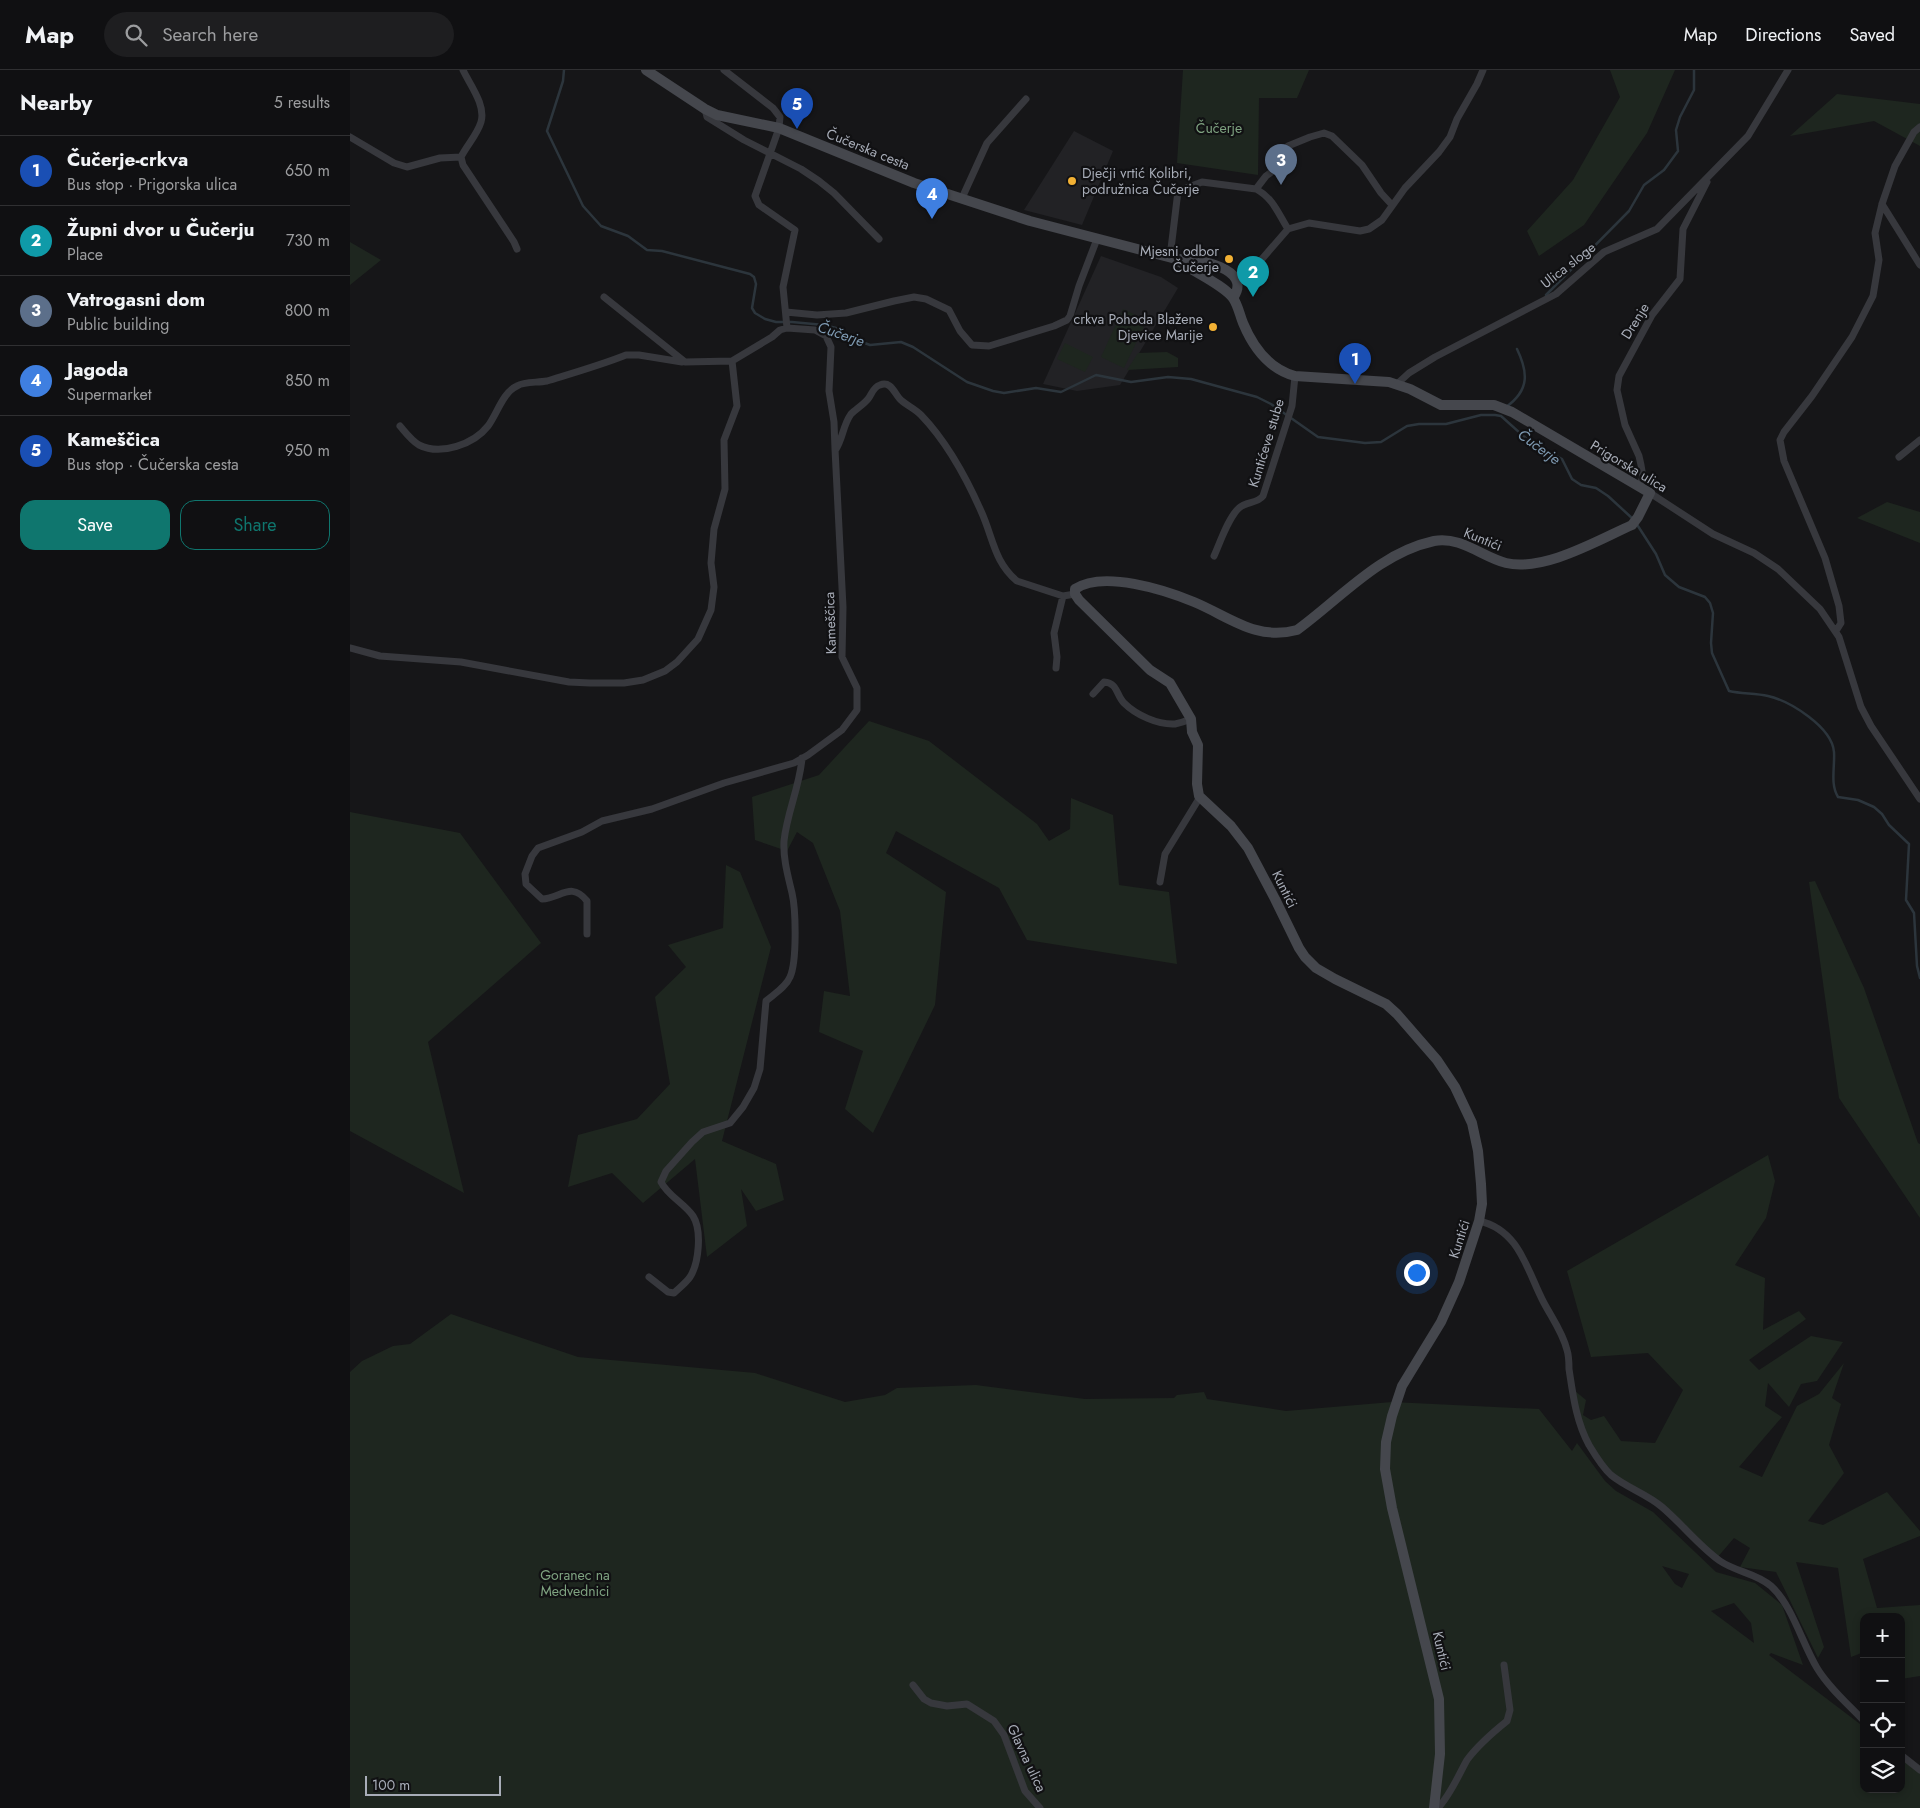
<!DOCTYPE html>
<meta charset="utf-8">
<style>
body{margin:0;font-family:Jost,sans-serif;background:#1e1e20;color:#f1f3f6}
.controls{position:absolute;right:15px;bottom:15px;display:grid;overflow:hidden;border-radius:10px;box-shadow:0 2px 8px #0003}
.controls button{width:45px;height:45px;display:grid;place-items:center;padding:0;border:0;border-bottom:1px solid #303032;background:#101012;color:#f1f3f6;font:25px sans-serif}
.scale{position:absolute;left:15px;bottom:12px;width:136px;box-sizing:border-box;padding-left:5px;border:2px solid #a8adb8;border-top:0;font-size:14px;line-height:18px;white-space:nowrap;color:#a8adb8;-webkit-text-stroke:4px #111113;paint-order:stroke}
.you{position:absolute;left:1066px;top:1202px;width:18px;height:18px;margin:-12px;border:4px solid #fff;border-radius:50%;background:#1a73e8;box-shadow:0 0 0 8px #1a73e833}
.badge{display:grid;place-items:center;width:32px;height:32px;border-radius:50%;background:#0f766e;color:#fff;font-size:16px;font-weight:700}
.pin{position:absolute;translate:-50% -41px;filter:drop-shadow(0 1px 2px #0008)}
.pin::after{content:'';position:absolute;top:26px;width:18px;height:15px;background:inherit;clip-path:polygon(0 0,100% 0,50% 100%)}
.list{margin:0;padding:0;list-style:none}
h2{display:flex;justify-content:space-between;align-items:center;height:65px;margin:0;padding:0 20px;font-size:21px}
h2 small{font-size:16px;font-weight:400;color:#9c9d9f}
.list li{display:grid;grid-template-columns:32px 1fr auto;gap:15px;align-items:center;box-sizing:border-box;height:70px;padding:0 20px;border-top:1px solid #303032}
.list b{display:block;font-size:19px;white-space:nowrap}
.list p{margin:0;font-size:16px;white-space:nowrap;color:#9c9d9f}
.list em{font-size:16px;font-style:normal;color:#9c9d9f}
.actions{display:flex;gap:10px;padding:15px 20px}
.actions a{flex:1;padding:11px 0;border:1px solid #0f766e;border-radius:15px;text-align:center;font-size:18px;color:#0f766e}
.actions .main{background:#0f766e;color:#fff}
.icon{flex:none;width:28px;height:28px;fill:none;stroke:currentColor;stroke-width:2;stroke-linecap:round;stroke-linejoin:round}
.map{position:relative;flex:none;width:1570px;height:1738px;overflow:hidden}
header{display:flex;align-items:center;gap:30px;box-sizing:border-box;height:70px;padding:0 25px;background:#101012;border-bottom:1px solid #303032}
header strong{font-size:24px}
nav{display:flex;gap:28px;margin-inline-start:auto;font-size:18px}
.search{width:350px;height:45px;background:#1e1e20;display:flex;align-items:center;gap:12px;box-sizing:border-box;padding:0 18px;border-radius:28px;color:#9c9d9f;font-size:19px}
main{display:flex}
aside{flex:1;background:#101012}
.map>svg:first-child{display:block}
.built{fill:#222225}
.green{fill:#1e261f;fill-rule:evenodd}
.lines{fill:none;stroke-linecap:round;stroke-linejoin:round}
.stream{stroke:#2c353c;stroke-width:2.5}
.street{stroke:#37383d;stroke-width:7}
.secondary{stroke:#45474d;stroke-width:10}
.poi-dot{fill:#f2b134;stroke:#111113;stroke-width:2}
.labels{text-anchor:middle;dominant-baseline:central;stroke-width:4.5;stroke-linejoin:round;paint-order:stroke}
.park-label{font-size:14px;fill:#7fa381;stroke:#111113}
.street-label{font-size:14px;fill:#a8adb8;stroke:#111113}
.poi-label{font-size:14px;fill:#a8adb8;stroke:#111113;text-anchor:end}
.water-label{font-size:15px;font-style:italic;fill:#7f9bb3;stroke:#111113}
</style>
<header>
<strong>Map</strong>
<div class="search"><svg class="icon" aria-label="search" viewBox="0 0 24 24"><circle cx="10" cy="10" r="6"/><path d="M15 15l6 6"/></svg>Search here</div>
<nav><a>Map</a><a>Directions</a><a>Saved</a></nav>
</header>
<main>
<aside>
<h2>Nearby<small>5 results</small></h2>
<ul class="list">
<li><span class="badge" style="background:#1a4fb4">1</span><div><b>Čučerje-crkva</b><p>Bus stop · Prigorska ulica</p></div><em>650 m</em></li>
<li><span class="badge" style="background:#0f9aa8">2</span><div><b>Župni dvor u Čučerju</b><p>Place</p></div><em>730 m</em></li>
<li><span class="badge" style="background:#5c6f8a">3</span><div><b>Vatrogasni dom</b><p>Public building</p></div><em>800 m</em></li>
<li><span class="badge" style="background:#3f7fe0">4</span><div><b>Jagoda</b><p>Supermarket</p></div><em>850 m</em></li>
<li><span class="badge" style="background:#1a4fb4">5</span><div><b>Kameščica</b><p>Bus stop · Čučerska cesta</p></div><em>950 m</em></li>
</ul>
<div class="actions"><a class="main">Save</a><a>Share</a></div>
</aside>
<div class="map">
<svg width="1570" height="1738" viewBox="0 0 1570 1738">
<rect width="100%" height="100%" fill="#161618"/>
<path class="built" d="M724,61L763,81L732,155L674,140Z
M751,186L811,207L828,218L770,315L727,321L693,314Z"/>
<path class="green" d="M833,0H959L947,28H909L908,105L827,93Z
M1260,0H1325L1297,63L1234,155L1189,186L1177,161L1223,110L1270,27Z
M1487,24L1570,34V76L1524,51L1440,66Z
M0,172L31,190L0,215Z
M773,239L797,250L774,298L751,287Z
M715,273L743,287L735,302L707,289Z
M817,282L828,288V297L777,300L788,283Z
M1537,432L1570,442V473L1507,448Z
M519,651L579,671L687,754L699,771L720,759L721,728L763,745L769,815L819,822L827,894L677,870L649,818L546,761L536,783L596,822L585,935L523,1063L495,1039L513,981L469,962L474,921L500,926L490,841L463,773L447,762L437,781L405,770L402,727L469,705Z
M0,742L110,763L191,873L78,972L114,1123L0,1061Z
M376,795L390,802L421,877L372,1071L426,1094L434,1130L406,1141L391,1119L397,1156L357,1187L345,1089L293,1133L262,1103L218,1117L228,1065L287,1049L320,1014L305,927L336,897L318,875L373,858Z
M1465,811L1514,918L1568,1073L1570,1074V1148L1489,1028L1459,812Z
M1418,1085L1425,1111L1416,1148L1385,1195L1415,1208L1413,1260L1449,1241L1456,1249L1399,1290L1409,1300L1461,1266L1493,1272L1467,1311L1451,1314L1439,1337L1418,1313L1415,1336L1432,1347L1389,1397L1412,1407L1447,1336L1469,1324L1494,1293L1482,1328L1491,1334L1479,1375L1494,1403L1458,1451L1473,1455L1537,1422L1570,1461V1466L1513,1489L1527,1538L1570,1535V1606L1551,1609V1547H1514V1582L1501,1587L1488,1498L1446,1492L1474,1577L1468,1588L1426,1502L1390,1497L1400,1478L1384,1468L1366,1489L1311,1432L1262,1404L1239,1373L1227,1347L1225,1321L1236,1330L1233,1345L1241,1350L1254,1346L1271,1371L1305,1373L1333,1320L1298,1283L1241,1287L1217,1201Z
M101,1244L228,1287L405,1303L495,1332L535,1325L547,1318L626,1315L735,1329L824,1328L827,1325L854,1322L857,1329L936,1341L1042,1332L1189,1339L1222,1381L1227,1373L1255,1411L1266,1421L1303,1442L1366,1502L1405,1513L1432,1535L1453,1595L1421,1583L1419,1585L1514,1657V1719H1551V1685L1570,1700V1738H0V1302L12,1291L43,1276L60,1274ZM1312,1496L1339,1504L1332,1518L1325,1514ZM1384,1533L1401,1553L1404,1573L1361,1541Z"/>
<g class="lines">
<path class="stream" d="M214,0L213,11L197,61L233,136L251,156L278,166L297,180L312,181L400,204L404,207L406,214L402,238L405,243L415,249L426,252H442L474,255L486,258L498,267L520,275L551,272L563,277L617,312L643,321L654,323L686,318L711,322L746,305L781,312L818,307L841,309L907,327L921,334L968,367L1015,373L1031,372L1057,356L1069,354H1096L1131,345H1145L1151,346L1179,371L1212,389L1222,409L1231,415L1246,418L1258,426L1283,449
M1196,225L1279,141L1294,115L1314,100L1328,81L1326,60L1330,47L1344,20V0
M1156,337C1180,320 1178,302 1167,279
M1286,453L1306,484L1315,505L1329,517L1355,527L1360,533L1363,543L1361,573L1362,583L1379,621C1392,624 1405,623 1418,626C1440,631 1482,657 1484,682C1485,697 1480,714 1488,727L1508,730L1524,737L1532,744L1539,755L1559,774L1556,830L1564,843L1567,896L1570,908"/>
<path class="street" d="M113,0C120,15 136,35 131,52C127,65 117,75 111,87L113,95L164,172L167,179
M355,39L357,47L394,70L451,99L469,111L484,123L529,169
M0,67L44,93L57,97L90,88L111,87
M906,119L916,106L931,95L938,76L960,67L974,63L982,66L1012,95L1031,123L1042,135
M612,128L637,73L676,29
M1532,134L1570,195
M820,187L828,121L852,112L906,119C923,128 928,143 938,159
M887,210L899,204L938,159L959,153L1010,161L1019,159L1032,150L1055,118L1089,82L1100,67L1107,49L1127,14L1133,0
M254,227L335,292L382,291L422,267L430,260L437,258L433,217L445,160L409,135L405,126L429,58L430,47L423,38L374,0
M436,242L467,245L496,243L544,231L564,227L576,229L599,240L610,261L622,275L639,276L704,256L717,250L720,246L729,216L747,169
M1047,314L1059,303L1085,287L1206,224L1254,182L1307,159L1398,66L1438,0
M50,356C56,363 61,370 69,375C91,386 124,374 138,356C147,344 153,322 167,316C175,311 187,313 197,311C223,303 251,295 276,285H289L332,292
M486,379C493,368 493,355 501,344C506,339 513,335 518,329C522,324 523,317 530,315C542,310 545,326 552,331C558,336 565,339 571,345C597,372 616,407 631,441C643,467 644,492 667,511L713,526L725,524
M1549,387L1570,370
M1289,417L1293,407L1291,395L1289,386L1275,355L1267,320L1269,306L1302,245L1330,209L1333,159L1357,112
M1300,423L1363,464L1404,483L1428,499L1470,539L1489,567L1511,637L1521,656L1570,729
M864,486C870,473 878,448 889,438C896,431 907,434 913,426L942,336L945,306
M1486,561L1491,553L1489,536L1475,488L1434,391L1430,370L1434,362L1462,326L1502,267L1523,226L1529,190L1525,163L1532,134L1545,96L1564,62L1570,57
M0,578L30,586L111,592L219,612L240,613H274L293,610L315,601L327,592L348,569L361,540L364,517L361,493L364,459L375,419L374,370L387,336L382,291
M706,598L707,587L704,563L713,526
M743,624L754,612C768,613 766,625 774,633C786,645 808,655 825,654C830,653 836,651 841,649
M810,812L815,784L850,727
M237,864V831C221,811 211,828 192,829L176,814L175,804L182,786L188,778L232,762L252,751L302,739L374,713L444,693L458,685L492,660L507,640V618L492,587L493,537L485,379L484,352L479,321L481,277L476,266L465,260L437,258
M1129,1151C1170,1160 1177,1201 1194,1233C1202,1248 1213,1263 1217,1280C1219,1286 1219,1293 1219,1299C1223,1325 1226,1351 1239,1375C1245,1385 1252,1397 1261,1405C1277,1418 1297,1424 1312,1437C1332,1454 1349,1476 1370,1491C1386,1502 1406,1503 1421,1516C1442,1535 1452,1573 1467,1598C1479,1618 1498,1634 1514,1651
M299,1207L318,1222L324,1223C329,1218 336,1213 340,1207C349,1193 352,1160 343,1146C334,1133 318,1126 311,1112L316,1101L342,1072L353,1062L380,1053L393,1037L404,1018L410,999L416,931C424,924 436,917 440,907C447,892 446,840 442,823C438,806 433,789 434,771C437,742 450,716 452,688
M563,1615L574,1629L581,1633L597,1636L617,1634L644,1651L654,1665L675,1721L690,1738
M1551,1685L1570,1700
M1088,1738C1101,1724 1108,1706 1117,1690C1128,1675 1142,1663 1157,1651L1160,1640L1154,1595"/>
<path class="secondary" d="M296,0L355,39L367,45L429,58L564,113L680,151L826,189C846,188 904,198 883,228
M826,189C841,201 873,214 883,228C888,235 890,246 893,253C903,277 919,299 945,306L1039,312L1060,319L1091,335H1144L1162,342L1300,423L1288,447L1282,455C1248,470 1194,502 1156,493C1132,487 1111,466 1084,471C1029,483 991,528 947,560C906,571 880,547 844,532C815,520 753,500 725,519V524L729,530L800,600L820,613L841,649L842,662L848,675L847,714L849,726L881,756L898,778L925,829L949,878L955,887L966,898L985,909L1036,934L1047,944L1087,990L1105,1017L1122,1053L1128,1081L1131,1114L1132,1134L1129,1151L1109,1212L1091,1252L1052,1316L1042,1346L1036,1372L1035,1399L1042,1438L1089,1629L1090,1684L1084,1738"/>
</g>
<g class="poi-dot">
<circle cx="722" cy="111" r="5"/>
<circle cx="879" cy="189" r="5"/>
<circle cx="863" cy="257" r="5"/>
</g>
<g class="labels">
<g class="park-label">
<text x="869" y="58">Čučerje</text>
<text x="225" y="1505">Goranec na<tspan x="225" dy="16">Medvednici</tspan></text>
</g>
<g class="street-label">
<text transform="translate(518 79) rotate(22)">Čučerska cesta</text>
<text transform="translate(1218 195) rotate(-38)">Ulica sloge</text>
<text transform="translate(1285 251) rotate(-58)">Drenje</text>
<text transform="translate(916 373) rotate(-73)">Kuntićeve stube</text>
<text transform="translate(1279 396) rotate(31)">Prigorska ulica</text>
<text transform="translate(1133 469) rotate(22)">Kuntići</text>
<text transform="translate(480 553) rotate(-92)">Kameščica</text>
<text transform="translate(935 819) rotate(64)">Kuntići</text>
<text transform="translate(1109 1169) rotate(-72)">Kuntići</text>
<text transform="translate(1092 1581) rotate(77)">Kuntići</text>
<text transform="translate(677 1688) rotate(65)">Glavna ulica</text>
</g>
<g class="poi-label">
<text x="732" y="103" text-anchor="start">Dječji vrtić Kolibri,<tspan x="732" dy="16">podružnica Čučerje</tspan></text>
<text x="869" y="181">Mjesni odbor<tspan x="869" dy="16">Čučerje</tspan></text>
<text x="853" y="249">crkva Pohoda Blažene<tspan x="853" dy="16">Djevice Marije</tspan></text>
</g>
<g class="water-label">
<text transform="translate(491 264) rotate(19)">Čučerje</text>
<text transform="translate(1189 377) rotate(36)">Čučerje</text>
</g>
</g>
</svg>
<div class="controls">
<button>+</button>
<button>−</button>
<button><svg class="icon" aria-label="locate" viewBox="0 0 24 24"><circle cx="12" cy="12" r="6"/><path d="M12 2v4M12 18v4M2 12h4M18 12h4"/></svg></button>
<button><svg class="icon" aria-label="layers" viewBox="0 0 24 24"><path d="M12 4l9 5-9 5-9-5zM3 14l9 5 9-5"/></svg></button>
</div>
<div class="scale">100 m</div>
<div class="you"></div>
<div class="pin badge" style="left:1005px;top:314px;background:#1a4fb4">1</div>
<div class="pin badge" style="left:903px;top:227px;background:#0f9aa8">2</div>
<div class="pin badge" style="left:931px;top:115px;background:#5c6f8a">3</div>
<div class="pin badge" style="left:582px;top:149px;background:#3f7fe0">4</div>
<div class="pin badge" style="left:447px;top:59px;background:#1a4fb4">5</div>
</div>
</main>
